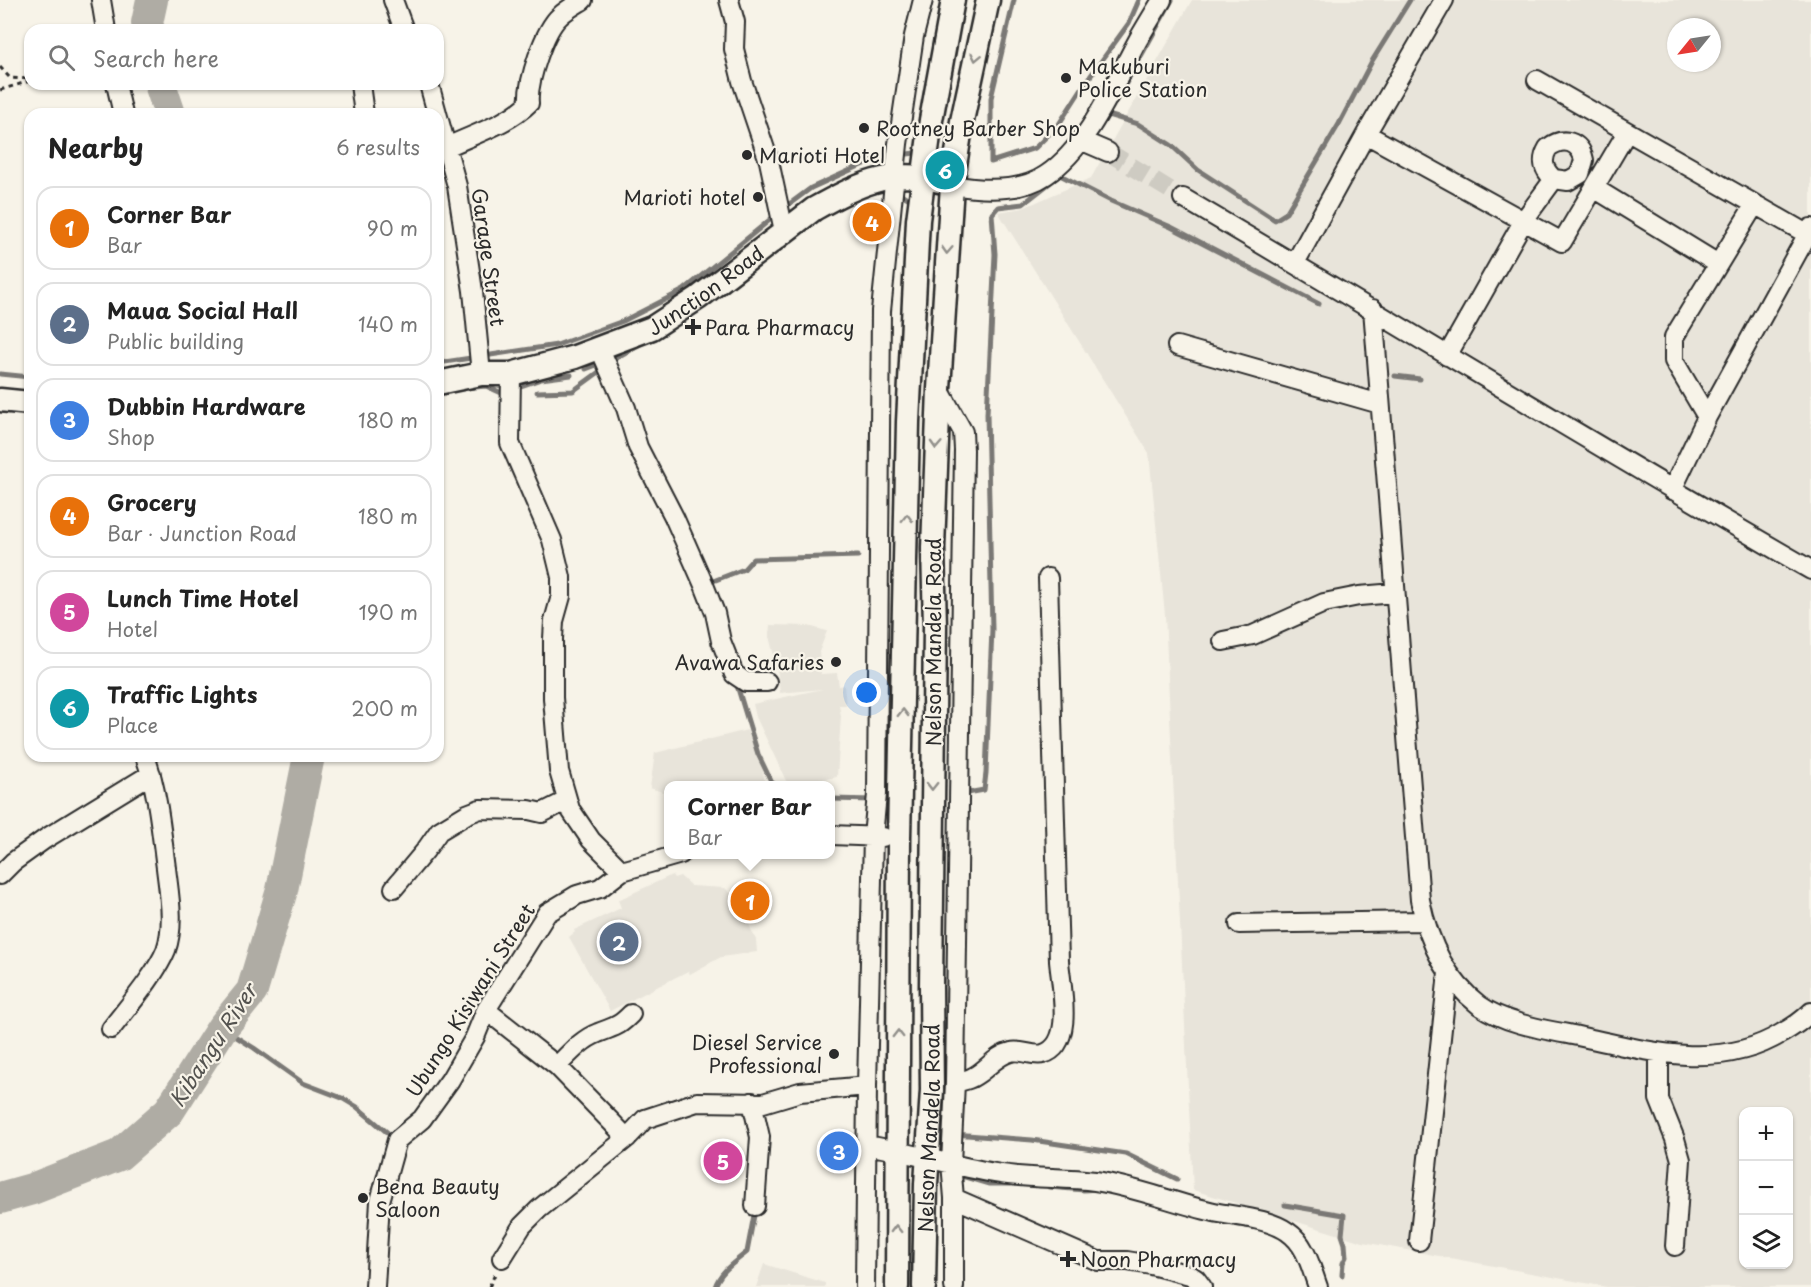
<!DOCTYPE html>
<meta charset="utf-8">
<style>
body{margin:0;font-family:"Playpen Sans",sans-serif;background:#f2f2f2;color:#222}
.controls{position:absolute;right:18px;bottom:18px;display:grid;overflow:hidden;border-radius:12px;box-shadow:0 2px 4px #0004}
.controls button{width:54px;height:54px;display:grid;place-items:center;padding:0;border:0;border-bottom:2px solid #e0e0e0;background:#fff;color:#222;font:30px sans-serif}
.compass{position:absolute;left:1667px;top:18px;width:54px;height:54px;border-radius:50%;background:#fff;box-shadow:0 2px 4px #0004;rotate:240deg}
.you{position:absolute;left:867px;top:693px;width:21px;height:21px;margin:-15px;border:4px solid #fff;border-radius:50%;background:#1a73e8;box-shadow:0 0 0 9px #1a73e833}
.badge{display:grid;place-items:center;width:39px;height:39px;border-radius:50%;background:#d93025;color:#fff;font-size:20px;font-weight:700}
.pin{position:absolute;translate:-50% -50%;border:3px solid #fff;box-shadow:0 2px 6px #0006}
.popup{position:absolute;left:664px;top:781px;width:171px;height:78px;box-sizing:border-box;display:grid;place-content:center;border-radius:12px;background:#fff;filter:drop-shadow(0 2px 4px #0005);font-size:20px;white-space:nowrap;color:#767676}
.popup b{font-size:22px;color:#222}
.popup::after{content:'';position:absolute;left:50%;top:100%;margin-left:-12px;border:12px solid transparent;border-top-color:#fff}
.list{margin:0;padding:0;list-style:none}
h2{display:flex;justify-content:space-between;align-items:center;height:78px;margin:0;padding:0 24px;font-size:26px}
h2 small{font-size:20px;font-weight:400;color:#767676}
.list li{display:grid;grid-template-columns:39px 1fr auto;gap:18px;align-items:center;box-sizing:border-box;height:84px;margin:0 12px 12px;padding:0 12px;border:2px solid #e0e0e0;border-radius:18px}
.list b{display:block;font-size:22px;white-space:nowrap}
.list p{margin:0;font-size:20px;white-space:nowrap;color:#767676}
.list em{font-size:20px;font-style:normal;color:#767676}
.icon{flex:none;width:33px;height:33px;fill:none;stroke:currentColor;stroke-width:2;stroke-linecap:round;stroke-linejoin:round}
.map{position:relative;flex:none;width:1811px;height:1287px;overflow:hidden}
.search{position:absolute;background:#fff;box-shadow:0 2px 4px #0004;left:24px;top:24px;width:420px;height:66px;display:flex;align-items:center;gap:15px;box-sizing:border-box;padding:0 21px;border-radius:18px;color:#767676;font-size:22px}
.panel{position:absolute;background:#fff;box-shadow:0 2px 4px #0004;left:24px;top:108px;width:420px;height:654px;border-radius:18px}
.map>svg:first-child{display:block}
.built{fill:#e8e4da;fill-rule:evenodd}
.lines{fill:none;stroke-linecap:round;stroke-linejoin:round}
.stream{stroke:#7a7874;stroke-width:5}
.river{stroke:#afaca4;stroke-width:32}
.minor-tunnel{stroke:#cecbc2;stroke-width:18;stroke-dasharray:18 9;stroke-linecap:butt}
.minor-casing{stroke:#2b2b2b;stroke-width:22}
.major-casing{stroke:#2b2b2b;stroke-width:27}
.path{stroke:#2b2b2b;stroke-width:3;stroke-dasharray:4.5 4.5;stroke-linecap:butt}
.minor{stroke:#f7f3e8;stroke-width:18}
.major{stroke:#f7f3e8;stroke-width:22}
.oneway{stroke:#918f8a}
.poi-dot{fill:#2b2b2b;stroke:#f7f3e8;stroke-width:2}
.labels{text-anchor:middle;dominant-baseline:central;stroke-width:4.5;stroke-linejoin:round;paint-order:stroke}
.poi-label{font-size:20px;fill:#2b2b2b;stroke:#f7f3e8;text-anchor:start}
.street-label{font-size:20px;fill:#2b2b2b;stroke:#f7f3e8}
.water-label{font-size:21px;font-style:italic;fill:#53524f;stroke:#f7f3e8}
</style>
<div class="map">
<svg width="1811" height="1287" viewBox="0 0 1811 1287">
<rect width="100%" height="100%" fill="#f7f3e8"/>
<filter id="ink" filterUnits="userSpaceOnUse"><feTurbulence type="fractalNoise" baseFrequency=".0167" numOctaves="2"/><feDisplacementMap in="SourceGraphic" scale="12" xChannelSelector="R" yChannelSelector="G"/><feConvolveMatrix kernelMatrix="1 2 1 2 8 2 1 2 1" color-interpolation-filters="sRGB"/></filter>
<g filter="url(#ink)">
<path class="built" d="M1192,0H1811V1287H1607L1363,1242L1193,1190L1165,615L1149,453L998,212L1023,208L1091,178ZM1676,27H1712V63H1676ZM1744,1112H1788V1264H1744Z
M770,625L808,626L827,631L819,652L821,674L837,673L839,686L844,685L846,705H839L841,716L837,777L788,785L756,717L753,704L822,689L780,693L777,668L769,636Z
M747,730L763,771L765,785L669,786V794L650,788L655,753Z
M672,875L674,878L680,876L691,886L725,888L733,896L747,920L756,940L757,952L721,957L690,974L688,971L610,1011L569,937L575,932L574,930L621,908L618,900Z
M764,1264L825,1283V1287H756Z"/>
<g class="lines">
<path class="stream" d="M1014,0L991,98V162L1035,148L1059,124L1084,85L1129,23L1139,0
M1125,85L1172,0
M1108,115L1138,124L1171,145L1198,170L1275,220L1286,213L1339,124L1372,61L1410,0
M898,192L914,202
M784,208L811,188L877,158L915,153L917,145
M612,360L642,343
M438,363L557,345L623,321L684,290L777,214
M586,369L599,364
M0,374L30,377
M1395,376L1420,379
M521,386L541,379L571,375
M465,388L486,386L506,395
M537,392L573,391L599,372H607
M708,583L744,569L753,559L858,556
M736,682L758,754L772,783L776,786
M962,794L984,790L986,773L992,629L987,414L995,254L992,214L998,207L1023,204L1060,175L1111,201L1171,227L1319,304
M831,799L874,800
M222,1028L254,1048L303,1083L342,1098L357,1107L395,1139
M954,1134L1032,1140L1126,1154L1177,1179
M955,1174L989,1184H1010
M1049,1187L1084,1190L1097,1189
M1285,1205L1344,1215L1342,1235L1345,1244L1346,1257L1343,1263L1342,1275
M715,1287C720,1271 735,1262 747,1252L755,1210"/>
<path class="river" d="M149,30L147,23L152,0
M160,84L170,114
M0,1198L32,1189L119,1155L169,1111L222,1028L252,991L282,890L309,756"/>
<path class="minor-tunnel" d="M1108,152L1183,198"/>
<defs>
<path id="minor" d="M101,0L106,30
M393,0L404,30
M729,0L735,22L734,49L742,81L769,161L784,231
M1537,80L1807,234
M116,84L123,114
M360,84L364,114
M429,84L457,186L473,291L481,374
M1366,134L1562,242L1627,132
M1080,140L1108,152
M447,147C474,134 508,124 529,103C527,83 544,30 560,16C566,10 575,5 583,0
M952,185C981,190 1020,193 1046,175C1089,146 1114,84 1138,40C1146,26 1154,13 1162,0
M1594,188L1718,264
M1183,198C1393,321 1600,449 1811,570
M1295,263L1366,134L1444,0
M1373,309L1420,900C1428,940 1445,979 1479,1005C1505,1024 1547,1030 1578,1036C1646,1051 1719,1072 1782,1033C1793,1027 1802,1021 1811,1012
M1177,346L1380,404
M600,349L626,408L638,447L674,517L704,585L715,613L721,641L734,674L746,682H767
M1447,356L1524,220L1554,179C1543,170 1541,160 1548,148C1563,136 1580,141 1584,160L1580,174L1568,181L1554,179
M511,374L510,443L552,540L561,577V596L554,621L553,639V698L559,771L570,809L591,840L622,871
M939,389L963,432L964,450L955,1083L951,1163L954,1198V1287
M1707,417L1674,361V337L1755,204
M1672,490L1707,417L1811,228
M1223,641L1253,635L1324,603L1359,596L1395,593
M831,835L883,837
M0,875L13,862L45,839L151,774
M394,888L425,851L439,831L467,814L480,809L529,810L542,813L560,804L565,805L570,809
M1239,924L1424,921
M486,1010L557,1066L627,1138
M111,1029C127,1008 157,973 166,950C175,924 169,894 166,868C161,830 158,792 145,756
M1659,1053V1099L1675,1139L1681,1160L1675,1246
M557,1066C569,1054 582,1039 598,1033C615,1026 617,1028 631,1014
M955,1083C961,1081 968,1080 973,1077C986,1071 996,1055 1011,1052C1021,1049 1033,1057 1043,1054C1075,1045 1061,986 1059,961L1048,578
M752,1102L760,1137L755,1206
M866,1145C910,1152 952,1166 995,1173C1028,1179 1062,1177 1095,1181C1136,1187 1174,1203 1214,1212C1237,1217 1268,1218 1288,1232C1306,1244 1311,1268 1318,1287
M954,1198L1098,1261H1127L1151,1265L1190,1275L1196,1279L1202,1287
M1419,1241L1448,973
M502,1258L522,1226L539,1209L627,1138L645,1119L697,1102L763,1103L800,1092L867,1086
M375,1287L380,1201L397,1140L422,1119L450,1080L475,1037L486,1010L547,913L577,895L600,888L622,871L681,854
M865,1287L867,1086L873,837L877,794L881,311L898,144L914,36L923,0"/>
<g id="major">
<path id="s1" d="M438,383L481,374H511L575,357L652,328L698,298L814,209C856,186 891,167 939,181"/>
<path d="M0,400L30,403"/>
<path d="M897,1287L899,837L908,422L918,220L931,120L953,0"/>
<path id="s2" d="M924,1287L926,1184L932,1090L931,987L935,626L933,548L939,389L952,185L962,121L988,0"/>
</g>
</defs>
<use href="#minor" class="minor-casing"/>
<use href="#major" class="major-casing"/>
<path class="path" d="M0,67L10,78L30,79
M0,90L30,81
M489,1287L496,1272"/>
<use href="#minor" class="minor"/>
<use href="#major" class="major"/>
</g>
<defs><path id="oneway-chevron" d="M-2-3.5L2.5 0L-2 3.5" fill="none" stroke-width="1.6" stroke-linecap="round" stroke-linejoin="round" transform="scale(1.5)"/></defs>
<g class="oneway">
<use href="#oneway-chevron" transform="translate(976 57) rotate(102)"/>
<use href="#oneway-chevron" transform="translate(947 250) rotate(93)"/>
<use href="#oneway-chevron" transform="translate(936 445) rotate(93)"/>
<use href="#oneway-chevron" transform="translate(907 518) rotate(-89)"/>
<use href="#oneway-chevron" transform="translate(903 713) rotate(-89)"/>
<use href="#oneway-chevron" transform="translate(932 786) rotate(91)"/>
<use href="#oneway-chevron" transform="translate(898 1034) rotate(-90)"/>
<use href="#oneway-chevron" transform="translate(896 1229) rotate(-91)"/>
</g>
</g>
<g class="poi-dot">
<circle cx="1066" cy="78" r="6"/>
<circle cx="864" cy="128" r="6"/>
<circle cx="747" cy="155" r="6"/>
<circle cx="758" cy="197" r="6"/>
<path d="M690 318h6v6h6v6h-6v6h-6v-6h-6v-6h6z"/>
<circle cx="836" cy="662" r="6"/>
<circle cx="834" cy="1054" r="6"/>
<circle cx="363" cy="1198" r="6"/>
<path d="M1065 1250h6v6h6v6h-6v6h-6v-6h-6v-6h6z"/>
</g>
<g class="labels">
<g class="poi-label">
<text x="1078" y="66">Makuburi<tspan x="1078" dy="23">Police Station</tspan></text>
<text x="876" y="128">Rootney Barber Shop</text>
<text x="759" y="155">Marioti Hotel</text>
<text x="746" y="197" text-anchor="end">Marioti hotel</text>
<text x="705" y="327">Para Pharmacy</text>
<text x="824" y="662" text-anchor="end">Avawa Safaries</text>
<text x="822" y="1042" text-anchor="end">Diesel Service<tspan x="822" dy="23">Professional</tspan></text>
<text x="375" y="1186">Bena Beauty<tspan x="375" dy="23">Saloon</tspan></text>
<text x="1080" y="1259">Noon Pharmacy</text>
</g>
<g class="street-label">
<text transform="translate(489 257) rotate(82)">Garage Street</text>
<text stroke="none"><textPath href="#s1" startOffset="288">Junction Road</textPath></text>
<text transform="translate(933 642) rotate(-90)">Nelson Mandela Road</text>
<text transform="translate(470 1000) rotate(-58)">Ubungo Kisiwani Street</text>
<text stroke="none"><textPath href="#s2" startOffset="159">Nelson Mandela Road</textPath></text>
</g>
<g class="water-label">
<text transform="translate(212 1045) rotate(-57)">Kibangu River</text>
</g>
</g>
</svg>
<div class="controls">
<button>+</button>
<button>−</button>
<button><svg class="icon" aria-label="layers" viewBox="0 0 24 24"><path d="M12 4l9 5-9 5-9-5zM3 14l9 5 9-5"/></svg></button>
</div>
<svg class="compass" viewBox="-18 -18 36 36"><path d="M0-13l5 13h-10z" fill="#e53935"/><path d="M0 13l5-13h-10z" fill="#767676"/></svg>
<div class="you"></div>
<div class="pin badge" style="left:750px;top:901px;background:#e8710a">1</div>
<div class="popup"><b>Corner Bar</b>Bar</div>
<div class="pin badge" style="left:619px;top:942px;background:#5c6f8a">2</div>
<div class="pin badge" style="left:839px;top:1151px;background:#3f7fe0">3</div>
<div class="pin badge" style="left:872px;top:222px;background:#e8710a">4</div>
<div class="pin badge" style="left:723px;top:1161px;background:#d1479c">5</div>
<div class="pin badge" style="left:945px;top:170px;background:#0f9aa8">6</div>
<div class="search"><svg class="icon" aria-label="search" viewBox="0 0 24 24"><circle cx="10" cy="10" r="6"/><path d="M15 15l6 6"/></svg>Search here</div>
<section class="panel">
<h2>Nearby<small>6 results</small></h2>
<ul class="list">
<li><span class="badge" style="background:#e8710a">1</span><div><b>Corner Bar</b><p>Bar</p></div><em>90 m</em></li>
<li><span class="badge" style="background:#5c6f8a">2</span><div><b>Maua Social Hall</b><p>Public building</p></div><em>140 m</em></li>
<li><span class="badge" style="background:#3f7fe0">3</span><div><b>Dubbin Hardware</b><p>Shop</p></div><em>180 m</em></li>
<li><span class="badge" style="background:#e8710a">4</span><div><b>Grocery</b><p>Bar · Junction Road</p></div><em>180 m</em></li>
<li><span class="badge" style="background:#d1479c">5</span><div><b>Lunch Time Hotel</b><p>Hotel</p></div><em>190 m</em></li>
<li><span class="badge" style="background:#0f9aa8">6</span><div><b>Traffic Lights</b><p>Place</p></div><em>200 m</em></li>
</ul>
</section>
</div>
